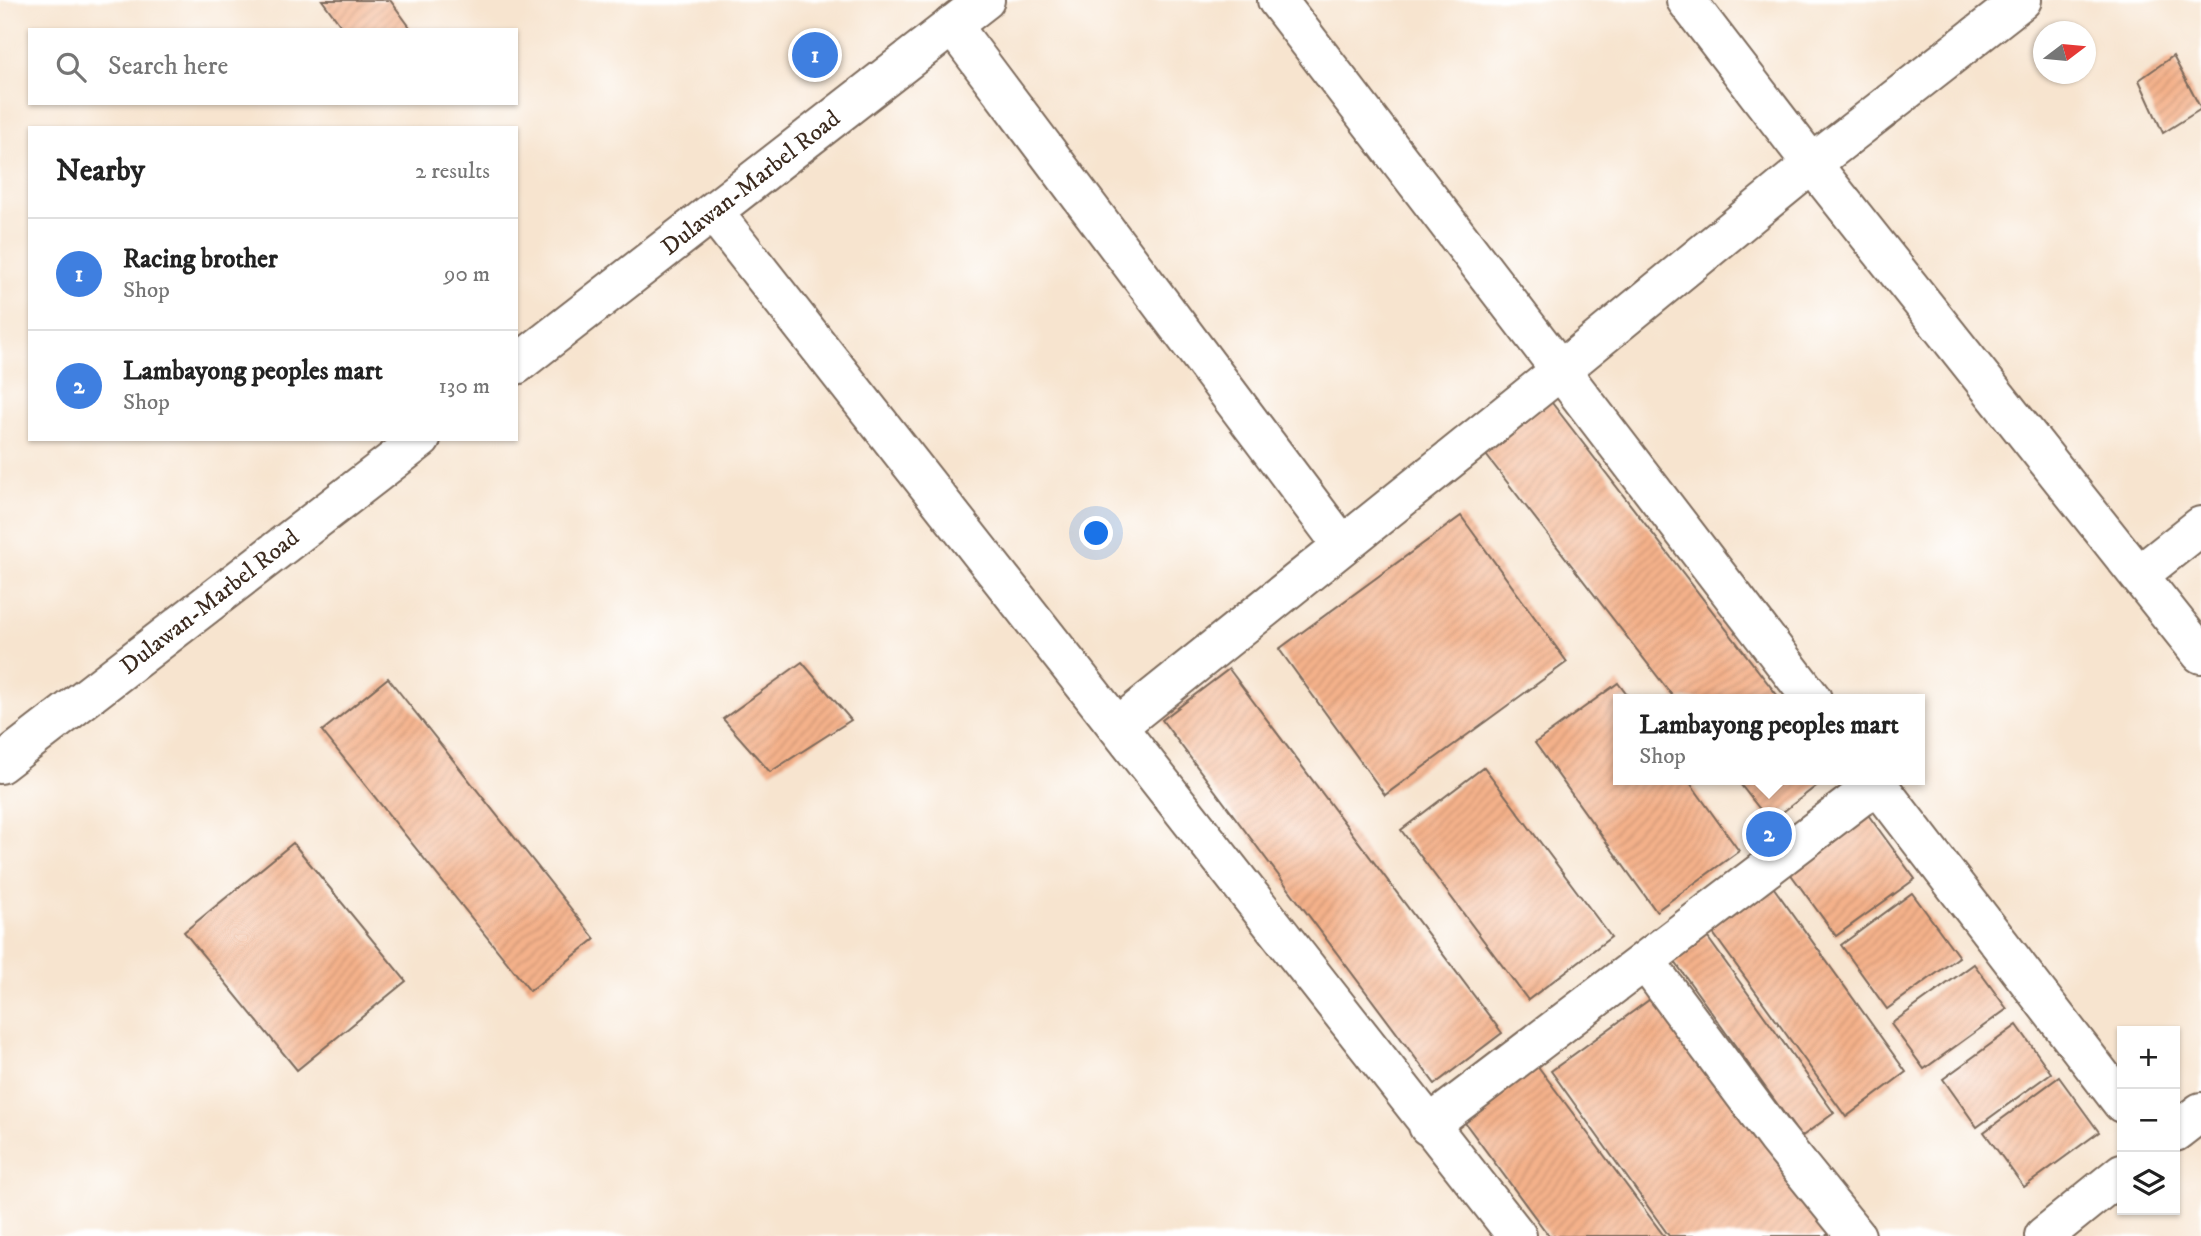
<!DOCTYPE html>
<meta charset="utf-8">
<style>
body{margin:0;font-family:"IM FELL DW Pica",serif;background:#f6f6f6;color:#222}
.controls{position:absolute;right:21px;bottom:21px;display:grid;overflow:hidden;border-radius:0px;box-shadow:0 2px 5px #0004}
.controls button{width:63px;height:63px;display:grid;place-items:center;padding:0;border:0;border-bottom:2px solid #e0e0e0;background:#fff;color:#222;font:35px sans-serif}
.compass{position:absolute;left:2033px;top:21px;width:63px;height:63px;border-radius:50%;background:#fff;box-shadow:0 2px 5px #0004;rotate:74deg}
.you{position:absolute;left:1097px;top:534px;width:24px;height:24px;margin:-18px;border:5px solid #fff;border-radius:50%;background:#1a73e8;box-shadow:0 0 0 10px #1a73e833}
.badge{display:grid;place-items:center;width:46px;height:46px;border-radius:50%;background:#7c3aed;color:#fff;font-size:23px;font-weight:700}
.pin{position:absolute;translate:-50% -50%;border:4px solid #fff;box-shadow:0 2px 7px #0006}
.popup{position:absolute;left:1613px;top:694px;width:312px;height:91px;box-sizing:border-box;display:grid;place-content:center;border-radius:0px;background:#fff;filter:drop-shadow(0 2px 5px #0005);font-size:23px;white-space:nowrap;color:#767676}
.popup b{font-size:26px;color:#222}
.popup::after{content:'';position:absolute;left:50%;top:100%;margin-left:-14px;border:14px solid transparent;border-top-color:#fff}
.list{margin:0;padding:0;list-style:none}
h2{display:flex;justify-content:space-between;align-items:center;height:91px;margin:0;padding:0 28px;font-size:30px}
h2 small{font-size:23px;font-weight:400;color:#767676}
.list li{display:grid;grid-template-columns:46px 1fr auto;gap:21px;align-items:center;box-sizing:border-box;height:112px;padding:0 28px;border-top:2px solid #e0e0e0}
.list b{display:block;font-size:26px;white-space:nowrap}
.list p{margin:0;font-size:23px;white-space:nowrap;color:#767676}
.list em{font-size:23px;font-style:normal;color:#767676}
.icon{flex:none;width:38px;height:38px;fill:none;stroke:currentColor;stroke-width:2;stroke-linecap:round;stroke-linejoin:round}
.map{position:relative;flex:none;width:2201px;height:1236px;overflow:hidden}
.search{position:absolute;background:#fff;box-shadow:0 2px 5px #0004;left:28px;top:28px;width:490px;height:77px;display:flex;align-items:center;gap:18px;box-sizing:border-box;padding:0 24px;border-radius:0px;color:#767676;font-size:26px}
.panel{position:absolute;background:#fff;box-shadow:0 2px 5px #0004;left:28px;top:126px;width:490px;height:315px;border-radius:0px}
.map>svg:first-child{display:block}
.building{fill:url(#building-hatch)}
.lines{fill:none;stroke-linecap:round;stroke-linejoin:round}
.street-casing{stroke:#7d6b5c;stroke-width:42}
.secondary-casing{stroke:#7d6b5c;stroke-width:42}
.primary-casing{stroke:#7d6b5c;stroke-width:42}
.street{stroke:#fff;stroke-width:38}
.secondary{stroke:#fff;stroke-width:38}
.primary{stroke:#fff;stroke-width:38}
.labels{text-anchor:middle;dominant-baseline:central;stroke-width:5;stroke-linejoin:round;paint-order:stroke}
.street-label{font-size:24px;fill:#3b2a1e;stroke:#fff}
</style>
<div class="map">
<svg width="2201" height="1236" viewBox="0 0 2201 1236">
<defs>
<pattern id="building-hatch" width="6" height="6" patternUnits="userSpaceOnUse" patternTransform="scale(1.75)"><rect width="6" height="6" fill="#f4b18a"/><path d="M-1 1l2-2M0 6l6-6M5 7l2-2" fill="none" stroke="#d29877"/></pattern>
</defs>
<rect width="100%" height="100%" fill="#fff"/>
<filter id="ink" filterUnits="userSpaceOnUse"><feTurbulence type="fractalNoise" baseFrequency=".0143" numOctaves="2"/><feDisplacementMap in="SourceGraphic" scale="14" xChannelSelector="R" yChannelSelector="G"/><feConvolveMatrix kernelMatrix="1 2 1 2 8 2 1 2 1" color-interpolation-filters="sRGB"/></filter>
<filter id="wash" filterUnits="userSpaceOnUse"><feTurbulence type="fractalNoise" baseFrequency=".00686" numOctaves="4" result="noise"/><feDisplacementMap in="SourceGraphic" scale="28" xChannelSelector="R" yChannelSelector="G"/><feGaussianBlur stdDeviation="1.57" result="paint"/><feColorMatrix in="noise" values="0 0 0 0 0 0 0 0 0 0 0 0 0 0 0 0 0 1.4 0 .05"/><feComposite in="paint" operator="in"/></filter>
<g filter="url(#wash)">
<rect width="100%" height="100%" fill="#f7e4cf"/>
<g id="blocks">
<path class="building" d="M322,0H390L412,30H344Z
M2173,56L2201,109L2163,133L2139,80Z
M1549,399L1780,699H1675L1483,451Z
M1461,516L1567,662L1385,795L1279,649Z
M802,662L851,720L770,772L723,719Z
M1229,669L1502,1033L1435,1084L1162,720Z
M388,678L595,939L530,991L322,731Z
M1618,683L1630,699H1618V780H1688L1739,851L1656,911L1535,743Z
M1484,767L1611,937L1528,1000L1401,830Z
M1737,780H1824L1770,822Z
M1866,812L1915,879L1836,936L1787,869Z
M293,843L406,981L297,1070L184,932Z
M1766,877L1906,1072L1846,1117L1705,922Z
M1912,893L1959,957L1887,1009L1841,945Z
M1703,931L1834,1113L1801,1137L1670,955Z
M1974,964L2007,1009L1924,1069L1891,1024Z
M1660,992L1831,1232L1825,1236H1669L1551,1071Z
M2017,1025L2051,1073L1977,1127L1943,1079Z
M1534,1061L1664,1236H1549L1460,1116Z
M2059,1077L2099,1132L2024,1187L1984,1132Z"/>
</g>
</g>
<g filter="url(#ink)">
<use href="#blocks" fill-opacity="0" stroke="#7d6b5c" stroke-width="2"/>
<g class="lines">
<defs>
<path id="street" d="M1277,0L1812,699
M952,25L1342,545
M714,213L1517,1236
M2139,575L2201,526
M1118,726L1561,370L1812,164L2022,0
M1874,780L2122,1103
M1646,962L1776,1137L1856,1236
M1428,1126L1877,784
M2175,1132L2201,1112
M2044,1236L2122,1173"/>
<path id="secondary" d="M1686,0L1812,164L2201,654"/>
<path id="primary" d="M516,365L985,0
M0,764L421,439"/>
</defs>
<use href="#street" class="street-casing"/>
<use href="#secondary" class="secondary-casing"/>
<use href="#primary" class="primary-casing"/>
<use href="#street" class="street"/>
<use href="#secondary" class="secondary"/>
<use href="#primary" class="primary"/>
</g>
</g>
<g class="labels">
<g class="street-label">
<text transform="translate(751 183) rotate(-38)">Dulawan-Marbel Road</text>
<text transform="translate(210 602) rotate(-38)">Dulawan-Marbel Road</text>
</g>
</g>
</svg>
<div class="controls">
<button>+</button>
<button>−</button>
<button><svg class="icon" aria-label="layers" viewBox="0 0 24 24"><path d="M12 4l9 5-9 5-9-5zM3 14l9 5 9-5"/></svg></button>
</div>
<svg class="compass" viewBox="-18 -18 36 36"><path d="M0-13l5 13h-10z" fill="#e53935"/><path d="M0 13l5-13h-10z" fill="#767676"/></svg>
<div class="you"></div>
<div class="pin badge" style="left:815px;top:55px;background:#3f7fe0">1</div>
<div class="pin badge" style="left:1769px;top:834px;background:#3f7fe0">2</div>
<div class="popup"><b>Lambayong peoples mart</b>Shop</div>
<div class="search"><svg class="icon" aria-label="search" viewBox="0 0 24 24"><circle cx="10" cy="10" r="6"/><path d="M15 15l6 6"/></svg>Search here</div>
<section class="panel">
<h2>Nearby<small>2 results</small></h2>
<ul class="list">
<li><span class="badge" style="background:#3f7fe0">1</span><div><b>Racing brother</b><p>Shop</p></div><em>90 m</em></li>
<li><span class="badge" style="background:#3f7fe0">2</span><div><b>Lambayong peoples mart</b><p>Shop</p></div><em>130 m</em></li>
</ul>
</section>
</div>
